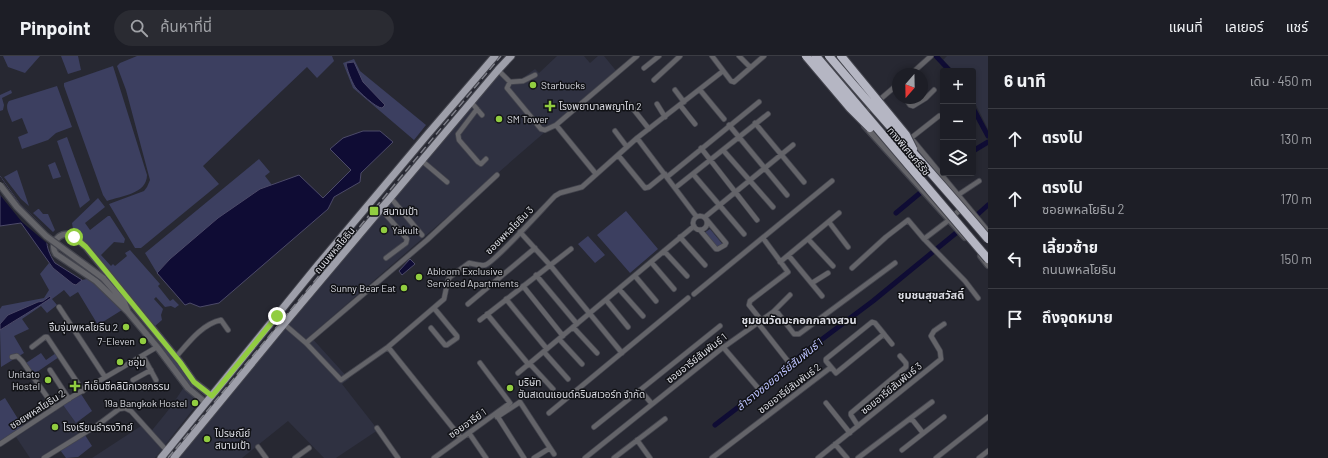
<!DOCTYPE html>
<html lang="th">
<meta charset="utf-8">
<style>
body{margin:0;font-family:Barlow,"Noto Sans Thai",sans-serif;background:#2a2b32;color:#f1f3f6}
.controls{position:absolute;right:12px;top:12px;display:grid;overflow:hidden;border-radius:4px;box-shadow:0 2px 6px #0003}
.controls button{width:36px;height:36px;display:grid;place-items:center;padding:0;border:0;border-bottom:1px solid #3b3c43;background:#1d1e26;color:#f1f3f6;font:20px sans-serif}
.compass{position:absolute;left:892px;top:12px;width:36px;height:36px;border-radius:50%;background:#1d1e26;box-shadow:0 2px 6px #0003;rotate:200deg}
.stop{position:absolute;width:12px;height:12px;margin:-9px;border:3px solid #91cd40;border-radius:50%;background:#fff}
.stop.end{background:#91cd40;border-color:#fff;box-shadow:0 1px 4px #0008}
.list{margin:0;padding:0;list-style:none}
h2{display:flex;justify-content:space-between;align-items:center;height:52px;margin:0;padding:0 16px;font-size:17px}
h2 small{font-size:13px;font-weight:400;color:#a0a2a7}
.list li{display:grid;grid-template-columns:26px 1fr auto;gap:12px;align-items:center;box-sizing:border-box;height:60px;padding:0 16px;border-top:1px solid #3b3c43}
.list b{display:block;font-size:15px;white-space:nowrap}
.list p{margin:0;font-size:13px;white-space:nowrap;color:#a0a2a7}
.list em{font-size:13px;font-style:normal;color:#a0a2a7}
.icon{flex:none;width:22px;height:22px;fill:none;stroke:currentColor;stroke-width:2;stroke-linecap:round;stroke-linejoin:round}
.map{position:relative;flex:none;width:988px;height:402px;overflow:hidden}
header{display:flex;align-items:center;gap:24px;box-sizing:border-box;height:56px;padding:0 20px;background:#1d1e26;border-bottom:1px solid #3b3c43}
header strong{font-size:19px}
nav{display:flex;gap:22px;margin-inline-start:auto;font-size:14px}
.search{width:280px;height:36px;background:#2a2b32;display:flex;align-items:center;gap:10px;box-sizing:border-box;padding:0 14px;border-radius:22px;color:#a0a2a7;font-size:15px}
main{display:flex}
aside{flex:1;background:#1d1e26}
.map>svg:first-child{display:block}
.built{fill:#2f3141}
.green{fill:#3c3f60;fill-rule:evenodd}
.water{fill:#0f0c34;stroke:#4c4a68}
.pier{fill:#272832}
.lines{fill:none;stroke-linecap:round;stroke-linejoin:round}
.canal{stroke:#0f0c34;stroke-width:5}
.minor-casing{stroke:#44454e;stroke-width:6}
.tertiary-casing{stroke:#44454e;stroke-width:8}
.primary-casing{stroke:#44454e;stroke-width:9}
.minor{stroke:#646469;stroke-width:4.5}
.tertiary{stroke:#646469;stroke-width:5.5}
.primary{stroke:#9e9faa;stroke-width:7}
.rail{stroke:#7e7f88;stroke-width:1.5;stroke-dasharray:8 4;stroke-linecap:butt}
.tertiary-bridge-casing{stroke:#44454e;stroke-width:8;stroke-linecap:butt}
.motorway-bridge-casing{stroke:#44454e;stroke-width:10;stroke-linecap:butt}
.tertiary-bridge{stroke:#646469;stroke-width:5.5}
.motorway-bridge{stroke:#b5b6c3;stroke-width:8}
.route{stroke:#91cd40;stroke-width:5}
.poi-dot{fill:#91cd40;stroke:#111216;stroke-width:1.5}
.labels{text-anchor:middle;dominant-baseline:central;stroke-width:3;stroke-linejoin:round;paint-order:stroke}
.poi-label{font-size:10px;fill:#dbdce3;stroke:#111216;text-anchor:start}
.street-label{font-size:10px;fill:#dbdce3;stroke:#111216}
.neighbourhood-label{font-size:11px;font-weight:bold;fill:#dbdce3;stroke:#111216}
.water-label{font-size:11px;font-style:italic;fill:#bcc2fe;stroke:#111216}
</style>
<header>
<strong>Pinpoint</strong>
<div class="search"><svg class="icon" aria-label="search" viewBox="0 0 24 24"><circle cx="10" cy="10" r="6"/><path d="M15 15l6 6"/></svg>ค้นหาที่นี่</div>
<nav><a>แผนที่</a><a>เลเยอร์</a><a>แชร์</a></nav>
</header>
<main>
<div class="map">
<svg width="988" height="402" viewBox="0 0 988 402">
<rect width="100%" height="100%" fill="#272832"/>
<path class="built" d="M557,0H584L590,7L598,0H604L618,17L545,76L310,280L349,323L342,328L378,374L336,402H324L288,365L242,402H179L234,332L496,21L503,15L509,24H520L535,13L539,17Z
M947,0H988V73L973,43V15H954L943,4Z
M184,331L198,347L155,402H92L141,370L149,378L170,352Z
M63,349L83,376L40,402H30L16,381Z"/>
<path class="green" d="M3,0H40L25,17L8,11Z
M61,0H78L81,14L68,18Z
M137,0H332L334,5L317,22L307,11L203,110L219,128L141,192H135L109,148L144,135L147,131L150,124L126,34L117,10L120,7Z
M354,3L360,15L426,69L414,84L353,32L343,7ZM346,10L385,49L358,34L354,29Z
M113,10L147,119C147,138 121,140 107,145L103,139L64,30V27Z
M57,30L72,71L56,77L48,84L22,93L18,81L28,77L22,62L12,66C10,59 4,51 9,45Z
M11,34L12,37L2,42L4,49L3,54L0,55V39Z
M67,81L90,144L80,152L57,85Z
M259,103L270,116L265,120L272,129L170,203L157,217L145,197Z
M55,106L61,121L53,123L48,109Z
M17,114L29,150L21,143L4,121Z
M98,142L105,151L85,167L90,174L108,160H110L125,183L124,187L114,186L101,199L111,210L113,208L115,210L127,200L125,197L130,194L160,228L158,230L170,245L173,243L179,249L175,252L171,250L165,251L156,241L154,243L163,253L161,259L162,264L155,270L73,173L72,167Z
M38,153H39L43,158H48L55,174L53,176L33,157Z
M626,155L658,193L630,217L597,179Z
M710,173L724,190L719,195L704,177Z
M588,180L605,199L595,207L578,188Z
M49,207L53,212L76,229L82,224L87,223L94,227L122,254L98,269L78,236L70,241L64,234L52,243L57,249L47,257L41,250L22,263L29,273L14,280L24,297L1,311L0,274L51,242L50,240L43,245L38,246L0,268V253L2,250L44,242L49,234L40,218Z
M164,290L194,331L192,332L162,292Z
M41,297L46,304L56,297L59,301L34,318L26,307Z
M81,338L92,355L76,367L63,349Z
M5,342L23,371L0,385V345Z
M85,379L92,390L78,401L66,402L60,394Z"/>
<path class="water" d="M354,6L363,26L385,49L382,52C376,52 359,36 355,31C351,24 347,14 346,7Z
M363,75H380L393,86L361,117L360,126L334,141L328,153L219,247L200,251L190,247L185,249L157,217L170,203L218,162L260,133L299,119L323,142L351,114L330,93L343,82Z
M0,120L19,147L51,178C49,181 46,184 47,187C47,193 52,203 55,207L82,224L76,229L73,228L53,212L21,167L0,170Z
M410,203L415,208L402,219L399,215Z
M50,240L51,242C35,253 17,263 0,274V268L8,259L38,246L43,245Z"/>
<path class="pier" d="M0,120L19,147L53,179L49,185V189L22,166L0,139Z"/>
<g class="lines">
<path class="canal" d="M936,0L950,15
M973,52L988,80
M973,95L988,86
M944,118V117
M896,157L920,137
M978,158L988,149
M715,369L767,329L805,296L873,245L956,177"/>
<defs>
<path id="minor" d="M712,0L731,25L734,26L764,0
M739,0L750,11
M644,12L659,0
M498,14L510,26L523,25L535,19
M911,18L931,0
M654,24L680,0
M510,26L507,32L541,73L545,74L556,69L637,0
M675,34L684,46
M700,34L724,63
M905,42L910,49L913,50L926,42L934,34
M471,46L482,59
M657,48L665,61
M630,49L649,73
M680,49L695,68
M477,53L458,78L459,84L478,106L481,108L486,103
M863,58L898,28
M755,67L804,126
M556,69L596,118
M729,69L787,139
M615,75L627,91
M637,82L696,160
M911,82L988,175
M911,82L939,60
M701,92L757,164
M723,94L773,151
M618,99L645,132L649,131L665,118
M421,104L447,126
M693,118L744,178
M667,121L759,46
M675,132L768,58
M958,139L979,125
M390,141L422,179
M381,153L407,183L406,187L386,202
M693 167a7 7 0 1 1 14 0a7 7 0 1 1-14 0Z
M705,161L793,89
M829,166L848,191
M700,174L716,193H718L725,189L726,187L707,164
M520,176L550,209L622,297
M680,181L705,209
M808,183L833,210
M924,183L965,225L978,242
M664,195L687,220
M789,200L822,240
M651,206L674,233
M780,206L839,157
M852,212L886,181L908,164L924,183L949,164L963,151
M536,219L577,268
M635,220L656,245
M812,227L828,217
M523,230L563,280
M619,233L643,260
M694,238L832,125
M506,243L547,293
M606,244L628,271
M468,248L535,192
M59,251L105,321
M773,256L790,239
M487,258L529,309
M480,264L571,193
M761,264L749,249L750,245L788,216L763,182
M758,267L787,304
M284,268L306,287L341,324L388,291L444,243L448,224L450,221L469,207C474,208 480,210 485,209C493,208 545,150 555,140L560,137L582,131L637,82L723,15
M573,271L597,297
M431,272L445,289H447L457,282V280L434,252
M884,278L875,267L872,266L826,303V305L836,317L884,278L892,288
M559,283L582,308
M306,287L427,184L497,119
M32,291L45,281H47L83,335
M388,291L461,382
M723,291L758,332
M544,296L568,323
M143,300L156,324
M12,301L17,300L22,305L55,352
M176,301C188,287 202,268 221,264L228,274
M530,308L553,333
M50,314L69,343
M518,317L694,170
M133,324L151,314
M640,334L652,348
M826,347L850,377
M549,357L688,242
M496,358L524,402
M497,361L520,346L554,398
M911,362L923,377
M858,370L851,359V357L906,311V307L900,300
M594,371L720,270
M377,372L398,402
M469,377L486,402
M637,384L650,402
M0,388L70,342L157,291
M835,388L847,402
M258,391L266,402
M902,394L944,361
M44,402L99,368L119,353L125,352L131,355L167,395
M295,402L309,392
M434,402L510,347L480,307
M534,402L550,392
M585,402L721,293L773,256L778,257L794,278H799L895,207
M614,402L665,363
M712,402L830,312
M818,402L941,303L940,295L931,280L934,275L944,268
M858,402L932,346
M936,402L988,361
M979,402L988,395"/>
<path id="tertiary" d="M865,70L965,181
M981,200L988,209
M103,222L124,246L128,256L158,292L188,332L206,347
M128,256L96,225L56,198C49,188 59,175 71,179C77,181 81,187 86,191L180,306L194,326L212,340"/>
<path id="primary" d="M161,402L317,210L427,79L495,0
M174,402L284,268L498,14L511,0"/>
</defs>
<use href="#minor" class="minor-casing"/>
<use href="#tertiary" class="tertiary-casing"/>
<use href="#primary" class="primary-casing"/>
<use href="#minor" class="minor"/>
<use href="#tertiary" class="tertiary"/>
<use href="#primary" class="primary"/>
<path class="rail" d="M168,402L501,0"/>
<defs>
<path id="tertiary-bridge" d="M0,129L17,151L46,180L103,222"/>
<path id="motorway-bridge" d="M806,0L850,52L870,72
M816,0L988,203
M829,0C881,62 936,121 988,183
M841,0L906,79L913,93"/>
</defs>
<use href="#tertiary-bridge" class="tertiary-bridge-casing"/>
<use href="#motorway-bridge" class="motorway-bridge-casing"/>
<use href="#tertiary-bridge" class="tertiary-bridge"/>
<use href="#motorway-bridge" class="motorway-bridge"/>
</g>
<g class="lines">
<path class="route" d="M74,181L86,191L105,214L180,306L194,326L212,340L277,260"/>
</g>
<g class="poi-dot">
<circle cx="533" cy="29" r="4"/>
<path d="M548 44h4v4h4v4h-4v4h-4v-4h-4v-4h4z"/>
<circle cx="499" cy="63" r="4"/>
<rect x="369" y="150" width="10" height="10" rx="2"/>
<circle cx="384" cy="174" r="4"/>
<circle cx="419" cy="221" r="4"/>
<circle cx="404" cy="232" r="4"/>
<circle cx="126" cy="271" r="4"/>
<circle cx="143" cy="285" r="4"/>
<circle cx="120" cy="306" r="4"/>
<circle cx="48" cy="324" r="4"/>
<path d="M73 324h4v4h4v4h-4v4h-4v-4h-4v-4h4z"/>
<circle cx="510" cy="332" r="4"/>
<circle cx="195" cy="347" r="4"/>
<circle cx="55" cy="371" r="4"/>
<circle cx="207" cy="383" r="4"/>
</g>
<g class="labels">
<g class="poi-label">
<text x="541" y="29">Starbucks</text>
<text x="559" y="50">โรงพยาบาลพญาไท 2</text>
<text x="507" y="63">SM Tower</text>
<text x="383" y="155">สนามเป้า</text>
<text x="392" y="174">Yakult</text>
<text x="427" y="215">Abloom Exclusive<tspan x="427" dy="12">Serviced Apartments</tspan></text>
<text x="396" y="232" text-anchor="end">Sunny Bear Eat</text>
<text x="118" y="271" text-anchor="end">จิ้มจุ่มพหลโยธิน 2</text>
<text x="135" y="285" text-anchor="end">7-Eleven</text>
<text x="128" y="306">ชอุ่ม</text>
<text x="40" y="318" text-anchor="end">Unitato<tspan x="40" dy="12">Hostel</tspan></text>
<text x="518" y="326">บริษัท<tspan x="518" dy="12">ฮันสเดนแอนด์คริมสเวอร์ท จำกัด</tspan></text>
<text x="84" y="330">ทีเอ็นซีคลินิกเวชกรรม</text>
<text x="187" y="347" text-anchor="end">19a Bangkok Hostel</text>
<text x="63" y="371">โรงเรียนธำรงวิทย์</text>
<text x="215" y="377">ไปรษณีย์<tspan x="215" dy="12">สนามเป้า</tspan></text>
</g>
<g class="street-label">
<text transform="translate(909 95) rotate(50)">ทางพิเศษศรีรัช</text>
<text transform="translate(509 174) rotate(-45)">ซอยพหลโยธิน 3</text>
<text transform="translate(334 194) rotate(-50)">ถนนพหลโยธิน</text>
<text transform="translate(696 302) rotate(-38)">ซอยอารีย์สัมพันธ์ 1</text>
<text transform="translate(789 332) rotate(-37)">ซอยอารีย์สัมพันธ์ 2</text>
<text transform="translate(891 332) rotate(-39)">ซอยอารีย์สัมพันธ์ 3</text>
<text transform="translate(37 353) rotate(-33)">ซอยพหลโยธิน 2</text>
<text transform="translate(467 367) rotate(-35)">ซอยอารีย์ 1</text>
</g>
<g class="neighbourhood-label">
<text x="931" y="238">ชุมชนสุขสวัสดิ์</text>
<text x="799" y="263">ชุมชนวัดมะกอกกลางสวน</text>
</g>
<g class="water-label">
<text transform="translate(779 318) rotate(-39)">ลำรางซอยอารีย์สัมพันธ์ 1</text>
</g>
</g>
</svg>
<div class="controls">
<button>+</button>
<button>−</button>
<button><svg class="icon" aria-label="layers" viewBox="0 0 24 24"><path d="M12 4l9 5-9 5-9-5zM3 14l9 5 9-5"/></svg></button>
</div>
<svg class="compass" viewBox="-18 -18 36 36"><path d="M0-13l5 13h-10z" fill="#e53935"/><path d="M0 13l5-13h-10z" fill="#a0a2a7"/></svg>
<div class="stop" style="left:74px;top:181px"></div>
<div class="stop end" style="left:277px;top:260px"></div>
</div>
<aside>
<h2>6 นาที<small>เดิน · 450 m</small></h2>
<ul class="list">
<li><svg class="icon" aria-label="ahead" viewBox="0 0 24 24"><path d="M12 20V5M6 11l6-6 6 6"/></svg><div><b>ตรงไป</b></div><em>130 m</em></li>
<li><svg class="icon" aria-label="ahead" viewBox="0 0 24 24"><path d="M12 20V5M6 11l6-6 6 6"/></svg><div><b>ตรงไป</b><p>ซอยพหลโยธิน 2</p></div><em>170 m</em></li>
<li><svg class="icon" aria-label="left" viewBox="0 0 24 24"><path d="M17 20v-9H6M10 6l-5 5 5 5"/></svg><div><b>เลี้ยวซ้าย</b><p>ถนนพหลโยธิน</p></div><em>150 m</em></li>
<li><svg class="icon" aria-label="arrive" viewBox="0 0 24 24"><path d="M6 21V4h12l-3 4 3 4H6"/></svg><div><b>ถึงจุดหมาย</b></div></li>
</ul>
</aside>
</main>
